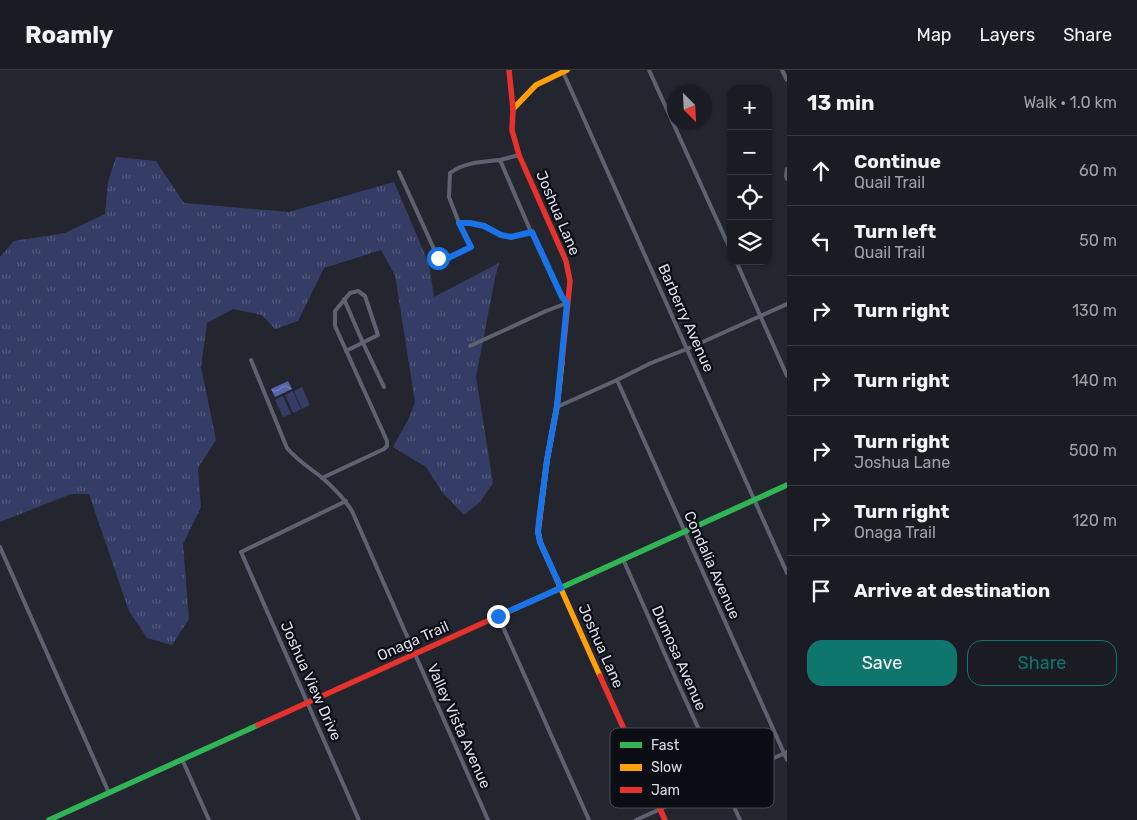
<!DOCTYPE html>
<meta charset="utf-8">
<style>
body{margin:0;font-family:Rubik,sans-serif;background:#24252b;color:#f1f3f6}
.controls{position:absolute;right:15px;top:15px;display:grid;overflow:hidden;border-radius:10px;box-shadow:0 1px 4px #0004}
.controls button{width:45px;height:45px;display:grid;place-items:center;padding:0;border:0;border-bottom:1px solid #393a41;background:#1b1c23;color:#f1f3f6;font:25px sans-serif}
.compass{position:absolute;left:667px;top:15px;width:45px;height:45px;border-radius:50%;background:#1b1c23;box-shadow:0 1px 4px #0004;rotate:156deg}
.stop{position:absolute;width:15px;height:15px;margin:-11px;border:4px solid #1a73e8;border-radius:50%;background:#fff}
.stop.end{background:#1a73e8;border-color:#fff;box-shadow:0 1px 5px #0008}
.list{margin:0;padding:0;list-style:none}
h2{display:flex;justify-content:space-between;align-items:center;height:65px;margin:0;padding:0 20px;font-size:21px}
h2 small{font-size:16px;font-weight:400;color:#a0a1a6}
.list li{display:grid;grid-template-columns:32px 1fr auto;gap:15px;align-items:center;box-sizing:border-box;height:70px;padding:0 20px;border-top:1px solid #393a41}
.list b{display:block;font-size:19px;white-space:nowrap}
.list p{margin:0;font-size:16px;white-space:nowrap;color:#a0a1a6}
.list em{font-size:16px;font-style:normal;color:#a0a1a6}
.actions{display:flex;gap:10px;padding:15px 20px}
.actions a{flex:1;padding:11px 0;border:1px solid #0f766e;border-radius:15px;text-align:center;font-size:18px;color:#0f766e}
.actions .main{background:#0f766e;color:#fff}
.icon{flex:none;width:28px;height:28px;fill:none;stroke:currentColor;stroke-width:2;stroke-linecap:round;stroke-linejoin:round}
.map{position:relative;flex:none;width:787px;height:750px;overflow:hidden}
header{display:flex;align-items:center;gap:30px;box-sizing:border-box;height:70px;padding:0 25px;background:#1b1c23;border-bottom:1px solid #393a41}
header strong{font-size:24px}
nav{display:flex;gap:28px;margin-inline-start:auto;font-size:18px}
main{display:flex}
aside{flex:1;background:#1b1c23}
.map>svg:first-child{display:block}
.grass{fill:url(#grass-tufts)}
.green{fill:#353d66}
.water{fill:url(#water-waves)}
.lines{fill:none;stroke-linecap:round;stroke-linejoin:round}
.street{stroke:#5e6270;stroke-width:4}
.fast{stroke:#30b455;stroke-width:5.5}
.slow{stroke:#ff9f0a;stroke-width:5.5}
.jam{stroke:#e5322d;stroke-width:5.5}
.route{stroke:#1a73e8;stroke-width:6}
.labels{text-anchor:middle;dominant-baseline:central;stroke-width:4.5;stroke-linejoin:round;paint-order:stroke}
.street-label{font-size:15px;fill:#dbdee9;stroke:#0b0d14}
.key{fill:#0b0d14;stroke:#494c54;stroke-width:1}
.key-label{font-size:14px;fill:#dbdee9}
</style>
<header>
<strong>Roamly</strong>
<nav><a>Map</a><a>Layers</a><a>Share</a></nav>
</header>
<main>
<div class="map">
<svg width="787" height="750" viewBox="0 0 787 750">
<defs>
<pattern id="grass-tufts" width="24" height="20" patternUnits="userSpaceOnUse" patternTransform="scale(1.25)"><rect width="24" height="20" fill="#353d66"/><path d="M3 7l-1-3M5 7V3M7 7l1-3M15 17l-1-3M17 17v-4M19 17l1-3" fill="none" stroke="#52597c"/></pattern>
<pattern id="water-waves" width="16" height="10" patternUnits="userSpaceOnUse" patternTransform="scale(1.25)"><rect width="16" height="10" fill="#5763a9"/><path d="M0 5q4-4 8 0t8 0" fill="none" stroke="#7680b9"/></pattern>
</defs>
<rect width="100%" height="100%" fill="#24262f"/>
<path class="grass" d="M116,87L156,91L184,133L289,142L394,112L429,194L434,227L499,193L495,208L476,307L493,413L480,432L464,445L442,422L426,397L393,377L409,348L415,332L395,205L381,180L324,198L298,251L275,259L262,245L233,239L207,253L201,297L216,370L198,398L201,437L183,474L189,549L172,575L147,568L129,541L89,424H71L0,452V187L14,171L65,163L105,144L108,112Z"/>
<path class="green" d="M302,317L310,335L302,339L294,321Z
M293,321L301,339L293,343L285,325Z
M283,326L291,344L283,347L275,330Z"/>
<path class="water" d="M288,311L292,319L275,327L271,319Z"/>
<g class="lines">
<path class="street" d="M649,0L731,181
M782,0L787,10
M563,2L787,503
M787,99L786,106L787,109
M399,102L438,188L444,190L471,177L459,153L449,127L450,103C465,92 482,92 500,90
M459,153H470L484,155L501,165L511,167L531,162
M736,191L787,306
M344,229L363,273L384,317
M470,276L546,241L567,233L561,227L531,162L500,90L519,85
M251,290L287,378C297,390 308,397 320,406C332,416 344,428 352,441L488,750
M617,310L787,690
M557,337L617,310L651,293L687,279L787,234
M322,408L384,379L387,376V371L335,256V241L350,223L358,221L365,226L378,265L346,281
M346,431L241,482L359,750
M0,477L109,723
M623,489L671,598L740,750
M498,546L589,750
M182,689L209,750
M636,750L787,682"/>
<path class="fast" d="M514,539L787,415
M49,750L258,655"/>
<path class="slow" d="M513,39L536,15L567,0
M562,291L557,336L547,390L538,462L540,472L600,606"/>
<path class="jam" d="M509,0L513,39L512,60L519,85L566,191L570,211L562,291
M600,606L665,750
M258,655L514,539"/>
</g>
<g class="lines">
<path class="route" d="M438,188L444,190L471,177L459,153H470L484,156L501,165L511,167L532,162L562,227L567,233L557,336L547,390L539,451L538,462L540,472L561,518L498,546"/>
</g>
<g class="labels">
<g class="street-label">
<text transform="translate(558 143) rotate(67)">Joshua Lane</text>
<text transform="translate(686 248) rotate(66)">Barberry Avenue</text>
<text transform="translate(712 495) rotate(66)">Condalia Avenue</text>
<text transform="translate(413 571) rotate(-24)">Onaga Trail</text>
<text transform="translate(601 576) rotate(66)">Joshua Lane</text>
<text transform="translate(679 588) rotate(66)">Dumosa Avenue</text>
<text transform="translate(311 611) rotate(66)">Joshua View Drive</text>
<text transform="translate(459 656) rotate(66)">Valley Vista Avenue</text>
</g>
</g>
<rect x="610" y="658" width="164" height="80" rx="8" class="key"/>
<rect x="620" y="672" width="22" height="6" fill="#30b455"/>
<rect x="620" y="694" width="22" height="7" fill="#ff9f0a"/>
<rect x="620" y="717" width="22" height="6" fill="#e5322d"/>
<g class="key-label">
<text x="651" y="680">Fast</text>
<text x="651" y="702">Slow</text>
<text x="651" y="725">Jam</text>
</g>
</svg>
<div class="controls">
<button>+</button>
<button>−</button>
<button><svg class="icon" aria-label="locate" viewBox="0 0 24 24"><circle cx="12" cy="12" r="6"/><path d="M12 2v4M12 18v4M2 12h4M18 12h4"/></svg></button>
<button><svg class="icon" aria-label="layers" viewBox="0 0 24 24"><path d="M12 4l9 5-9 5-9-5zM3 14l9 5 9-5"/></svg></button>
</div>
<svg class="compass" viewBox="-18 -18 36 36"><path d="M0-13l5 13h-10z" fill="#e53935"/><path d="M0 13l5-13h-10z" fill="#a0a1a6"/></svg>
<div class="stop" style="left:438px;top:188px"></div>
<div class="stop end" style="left:498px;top:546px"></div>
</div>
<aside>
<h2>13 min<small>Walk · 1.0 km</small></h2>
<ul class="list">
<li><svg class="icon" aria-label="ahead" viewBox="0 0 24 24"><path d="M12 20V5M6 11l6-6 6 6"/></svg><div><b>Continue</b><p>Quail Trail</p></div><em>60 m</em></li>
<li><svg class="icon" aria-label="left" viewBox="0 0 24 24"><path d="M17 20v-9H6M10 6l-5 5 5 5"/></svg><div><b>Turn left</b><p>Quail Trail</p></div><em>50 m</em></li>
<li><svg class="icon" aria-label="right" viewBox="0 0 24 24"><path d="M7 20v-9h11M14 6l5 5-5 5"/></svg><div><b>Turn right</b></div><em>130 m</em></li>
<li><svg class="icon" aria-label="right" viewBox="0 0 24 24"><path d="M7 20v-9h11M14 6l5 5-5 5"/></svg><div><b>Turn right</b></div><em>140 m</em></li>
<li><svg class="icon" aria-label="right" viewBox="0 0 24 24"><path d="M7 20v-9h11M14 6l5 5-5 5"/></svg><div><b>Turn right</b><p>Joshua Lane</p></div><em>500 m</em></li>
<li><svg class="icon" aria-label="right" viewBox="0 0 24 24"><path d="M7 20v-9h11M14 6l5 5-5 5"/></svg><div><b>Turn right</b><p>Onaga Trail</p></div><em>120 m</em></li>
<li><svg class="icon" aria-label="arrive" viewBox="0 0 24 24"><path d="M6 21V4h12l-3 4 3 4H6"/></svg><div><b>Arrive at destination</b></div></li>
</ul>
<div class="actions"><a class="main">Save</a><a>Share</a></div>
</aside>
</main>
